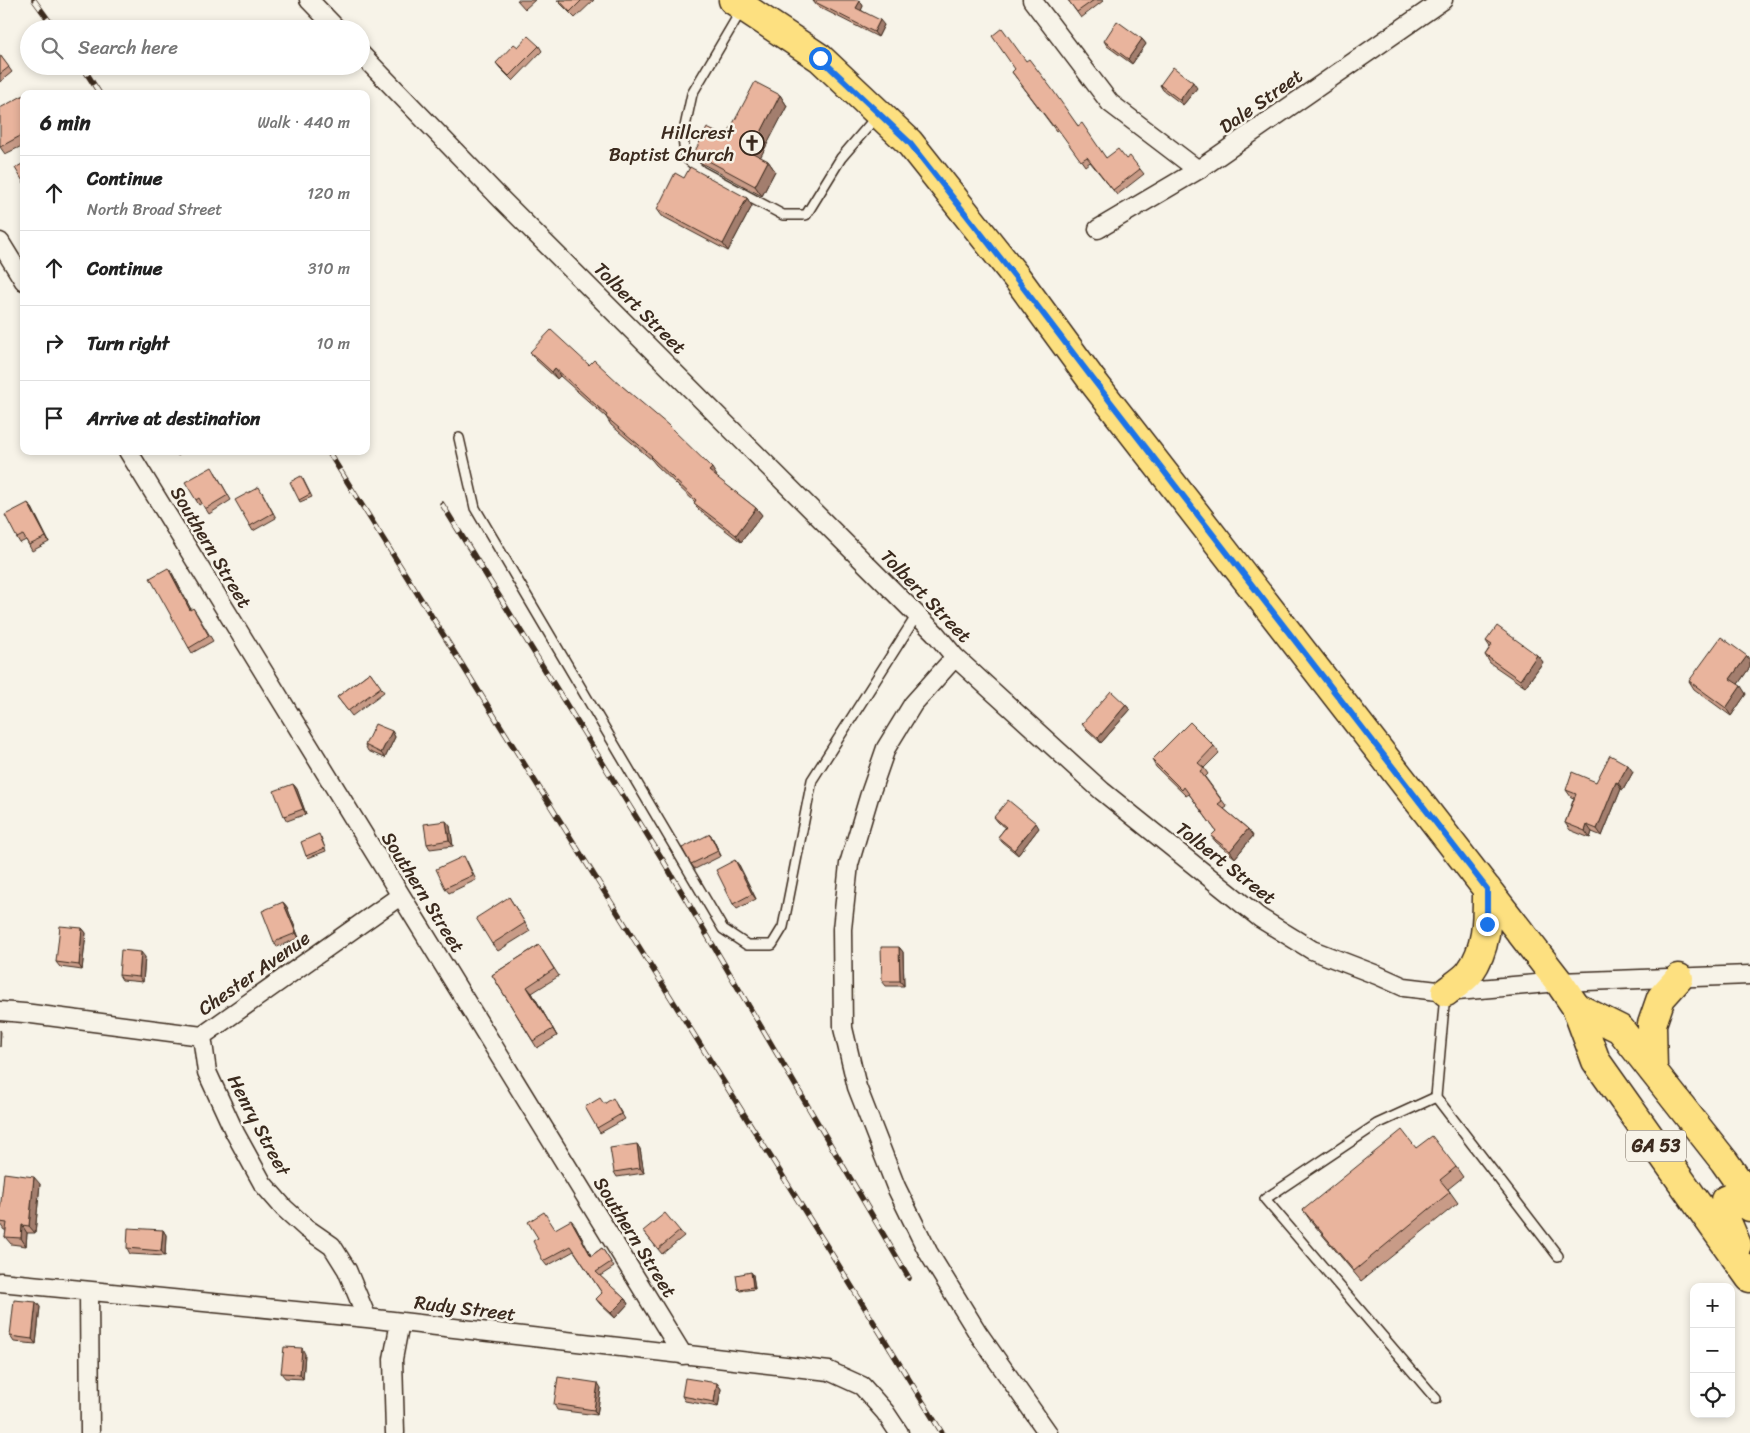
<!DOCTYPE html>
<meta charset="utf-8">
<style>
body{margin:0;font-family:Sriracha,sans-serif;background:#f2f2f2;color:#222}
.controls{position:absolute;right:15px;bottom:15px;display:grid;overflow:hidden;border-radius:10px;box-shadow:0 2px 8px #0003}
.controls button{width:45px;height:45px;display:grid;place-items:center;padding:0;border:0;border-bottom:1px solid #e0e0e0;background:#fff;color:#222;font:25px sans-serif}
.stop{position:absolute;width:15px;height:15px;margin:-11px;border:4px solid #1a73e8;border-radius:50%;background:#fff}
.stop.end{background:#1a73e8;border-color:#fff;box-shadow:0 1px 5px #0008}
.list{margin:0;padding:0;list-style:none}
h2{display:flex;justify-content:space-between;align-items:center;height:65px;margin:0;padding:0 20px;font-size:21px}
h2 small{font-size:16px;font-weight:400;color:#767676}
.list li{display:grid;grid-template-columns:32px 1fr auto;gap:15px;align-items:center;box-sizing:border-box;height:75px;padding:0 20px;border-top:1px solid #e0e0e0}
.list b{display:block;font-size:19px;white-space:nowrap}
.list p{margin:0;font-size:16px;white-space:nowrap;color:#767676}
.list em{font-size:16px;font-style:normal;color:#767676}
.icon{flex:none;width:28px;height:28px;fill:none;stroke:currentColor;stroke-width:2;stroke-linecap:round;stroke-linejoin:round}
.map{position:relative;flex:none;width:1750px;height:1433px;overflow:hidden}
.search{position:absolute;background:#fff;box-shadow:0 2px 8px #0003;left:20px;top:20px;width:350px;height:55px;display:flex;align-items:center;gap:12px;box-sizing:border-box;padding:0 18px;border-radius:28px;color:#767676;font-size:19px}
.panel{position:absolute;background:#fff;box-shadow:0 2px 8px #0003;left:20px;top:90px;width:350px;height:365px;border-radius:10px}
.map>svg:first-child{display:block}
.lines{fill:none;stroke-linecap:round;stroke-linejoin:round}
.service-casing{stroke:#3b2a1e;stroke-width:12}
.minor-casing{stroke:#3b2a1e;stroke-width:21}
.primary-casing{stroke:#3b2a1e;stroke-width:31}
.service{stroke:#f7f3e8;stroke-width:9}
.minor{stroke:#f7f3e8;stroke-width:18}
.primary{stroke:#fde080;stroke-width:28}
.rail-casing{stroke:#3b2a1e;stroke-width:5.5}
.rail{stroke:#f7f3e8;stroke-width:4;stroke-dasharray:11;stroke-linecap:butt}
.wall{fill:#c89b87;stroke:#3b2a1e}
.shaded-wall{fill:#a37e6e;stroke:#3b2a1e}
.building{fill:#e9b49d;stroke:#3b2a1e}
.route{stroke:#1a73e8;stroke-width:6}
.labels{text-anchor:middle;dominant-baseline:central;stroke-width:5;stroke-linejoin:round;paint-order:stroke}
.shield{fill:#f7f3e8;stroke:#73665b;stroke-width:1}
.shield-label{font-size:18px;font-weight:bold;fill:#3b2a1e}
.street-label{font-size:19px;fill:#3b2a1e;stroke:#f7f3e8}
.poi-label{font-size:19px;fill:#3b2a1e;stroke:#f7f3e8;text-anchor:end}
</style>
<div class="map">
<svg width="1750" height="1433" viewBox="0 0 1750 1433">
<rect width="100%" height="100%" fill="#f7f3e8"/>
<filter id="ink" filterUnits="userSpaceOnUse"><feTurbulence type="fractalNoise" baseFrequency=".02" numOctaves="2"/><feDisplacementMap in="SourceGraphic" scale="10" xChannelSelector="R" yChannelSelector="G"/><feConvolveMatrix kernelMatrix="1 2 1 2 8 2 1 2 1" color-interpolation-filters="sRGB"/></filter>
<g filter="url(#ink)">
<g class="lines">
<defs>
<path id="service" d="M742,9L692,94L683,136L685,157L701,171L783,215H806L841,158L877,116
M459,438L475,508L723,929L747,945H772L783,927L812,780L917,615
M1445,994L1436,1097L1558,1256
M1436,1097L1377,1124L1265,1199L1436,1399"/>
<path id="minor" d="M309,0L337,29
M1032,0L1110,103L1198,170
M361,54L502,200L935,633L955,657L1102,791L1260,918L1312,950L1377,975L1404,987L1446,992L1559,982L1750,975
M1098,229L1198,170L1443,0
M0,242L24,281
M128,451L683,1355
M955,657L913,704L886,748L869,797L849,864L842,929L843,1028L857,1087L896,1187L928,1252L978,1333L1048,1433
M0,1011L24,1013L202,1036L400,896
M202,1036L207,1072L235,1133L263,1184L284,1208L306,1228L332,1246L347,1270L367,1318
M0,1282L367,1318L829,1371L862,1386L885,1412L899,1433
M89,1291L90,1433
M395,1433L393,1359L400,1322"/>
<path id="primary" d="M733,0L820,58L909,142L1017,278L1091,379L1559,982L1576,1007L1596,1061L1750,1278
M1446,992C1453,986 1464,980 1470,972C1488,947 1487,918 1487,889
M1576,1007L1620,1029L1724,1161L1750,1198
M1653,1071L1652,1024L1661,998L1679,978
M1737,1245L1725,1217V1200L1738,1195L1750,1207"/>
</defs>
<use href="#service" class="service-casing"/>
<use href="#minor" class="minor-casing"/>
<use href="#primary" class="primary-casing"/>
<use href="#service" class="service"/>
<use href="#minor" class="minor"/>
<use href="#primary" class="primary"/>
<defs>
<path id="rail" d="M34,0L55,29
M82,66L100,94
M328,451L836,1261L942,1433
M442,504L661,857L909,1278"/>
</defs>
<use href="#rail" class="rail-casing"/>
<use href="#rail" class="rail"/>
</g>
<path class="wall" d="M517,0H535L525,9Z
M557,0H594L575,18Z
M1068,0H1102L1103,1L1081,18Z
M813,1H860L863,6L861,10L884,25L878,37L817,6Z
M1142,39L1146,44L1132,64L1107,46L1104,41Z
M539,46L542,51L513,81L500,68L496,63L518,47Z
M0,55L12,72L0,82Z
M1026,61L1078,126L1106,158L1126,159L1140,169L1144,174L1117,195L1090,162L1085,166L1059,129L1056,131L1012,72Z
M1160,85L1197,88L1183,105L1163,90Z
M24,95V145L5,154L0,147Z
M780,95L787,106L760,157L768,161L775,171L762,196L701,163L694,153L726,137Z
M684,178L747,198L752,206L728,251L662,216L657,209Z
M530,352L589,365L622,386L717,476L716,477L756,508L762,515L741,542L699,510L694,503L695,502L656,465L652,460L611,425L606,417L560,376L557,379L535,359Z
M175,451H184L178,456Z
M215,472L231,500L209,514L202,503L199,505L196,500Z
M303,479L312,497L300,502L299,500Z
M262,492L276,518L253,531L250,526Z
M32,508L49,542L32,551L26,540L20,543L17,538Z
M168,568L172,573L191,610L193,608L197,614L213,641L192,653L189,648Z
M1486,641L1537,655L1543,662L1525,687L1490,663L1485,655L1490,647Z
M1750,660V667L1738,684L1746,694L1731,716L1694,689L1689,681Z
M370,672L384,692L352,716L337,697Z
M1126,705L1130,710L1101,743L1086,729L1082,724Z
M392,731L395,737L385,758L368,751L365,745Z
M1214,746L1219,753L1204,768L1208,774L1205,777L1227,807L1224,809L1248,829L1253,836L1235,858L1216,842L1211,836L1216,831L1189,794L1186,796L1156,767L1152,760Z
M1633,772L1623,790L1621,789L1602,836L1592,832L1590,838L1570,830L1565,823L1574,798L1571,797L1566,790Z
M293,784L297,789L306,814L287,821L284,816Z
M994,817L1039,828L1018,855L1002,842L998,837L1005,828L998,822Z
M450,826L453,846L430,849L427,844Z
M710,834L713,839L721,856L695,869L691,864Z
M321,837L326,851L308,858L306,856Z
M467,861L476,880L449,893L445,888Z
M739,865L756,899L737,909L733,904Z
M509,897L530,931L498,951L492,944Z
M283,902L287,907L299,938L277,947L274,942Z
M82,928L86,933L82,970L60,967L56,962Z
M539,945L559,976L532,993L557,1036L537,1048L492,975Z
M899,947L903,952L904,986H886L882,981Z
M145,957L143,982L122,980L119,975Z
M604,1103L616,1104L625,1119L600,1133L597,1128Z
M637,1144L640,1149L644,1173L617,1177L614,1172Z
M1416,1148L1456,1167L1463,1177L1448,1189L1458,1203L1361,1281L1310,1220L1303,1210Z
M40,1184L35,1233H27L26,1246L11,1244L5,1237L6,1230H4L0,1224V1211Z
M575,1225L591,1256L602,1248L614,1267L600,1276L625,1299L628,1304L615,1318L600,1304L596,1299L602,1293L574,1251L547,1266L543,1261L555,1229Z
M163,1230L166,1235L165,1256L130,1254L127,1248Z
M643,1231H680L684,1236L662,1254Z
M751,1272L753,1275L755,1289L740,1291L738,1289Z
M36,1302L40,1307L36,1344L14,1342L10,1336Z
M305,1354L303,1379L285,1378L281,1373Z
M717,1383L721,1389L718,1407L685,1401L682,1396Z
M601,1388L597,1415L557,1410L554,1404Z"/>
<path class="shaded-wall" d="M860,1L863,6L860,13L856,8Z
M880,20L884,25L878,37L874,32Z
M1142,39L1146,44L1132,64L1128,59Z
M1193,82L1197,88L1183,105L1180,100Z
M780,95L787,106L758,162L751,152Z
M768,161L775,171L762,196L755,186Z
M747,198L752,206L728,251L723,244Z
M555,368L560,376L557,379L552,372Z
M712,468L717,476L714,479L709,471Z
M28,503L32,508L49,542L46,537Z
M756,508L762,515L741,542L736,535Z
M168,568L172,573L194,615L190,610Z
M1537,655L1543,662L1525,687L1520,680Z
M1747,656L1750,660V667L1736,687L1730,679Z
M1741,686L1746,694L1731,716L1726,708Z
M1126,705L1130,710L1101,743L1098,738Z
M392,731L395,737L385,758L381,753Z
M1628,765L1633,772L1623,790L1618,783Z
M1616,782L1621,789L1602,836L1597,829Z
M293,784L297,789L306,814L303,809Z
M446,821L450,826L453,846L449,840Z
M1036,823L1039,828L1018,855L1014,850Z
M1587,825L1592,832L1590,838L1585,831Z
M1248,829L1253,836L1235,858L1230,851Z
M710,834L713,839L721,856L718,851Z
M735,860L739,865L756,899L752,894Z
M283,902L287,907L299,938L296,933Z
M82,928L86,933L82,970L79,965Z
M899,947L903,952L904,986L900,981Z
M141,952L145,957L143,982L139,977Z
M527,987L532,993L557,1036L553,1029Z
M0,1030L1,1032L0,1047Z
M637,1144L640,1149L644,1173L640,1168Z
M34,1177L40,1184L35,1233L29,1226Z
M571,1220L575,1225L594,1261L591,1256Z
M22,1225L27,1233L26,1246L21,1238Z
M163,1230L166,1235L165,1256L161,1251Z
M751,1272L753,1275L755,1289L753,1287Z
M625,1299L628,1304L615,1318L611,1313Z
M36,1302L40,1307L36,1344L32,1339Z
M302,1348L305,1354L303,1379L300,1374Z
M598,1383L601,1388L597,1415L594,1410Z
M717,1383L721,1389L718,1407L714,1402Z"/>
<path class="building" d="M559,0H582L570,12Z
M813,0H858L860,1L856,8L880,20L874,32L813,1Z
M1068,0H1094L1077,12Z
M1117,21L1142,39L1128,59L1104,41Z
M1002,28L1026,61L1029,59L1052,89L1078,126L1082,123L1106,158L1118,149L1126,159L1130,156L1140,169L1113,190L1087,157L1081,161L1055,125L1053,126L1012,72L1015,69L992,36Z
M528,36L539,46L509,76L496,63L514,44L518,47Z
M0,55L9,67L0,74Z
M1173,67L1193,82L1180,100L1160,85Z
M755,82L780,95L751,152L768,161L755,186L694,153L707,128L726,137Z
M24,95V134L0,147V108Z
M24,163V183L15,168Z
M690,167L747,198L723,244L657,209L675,173L684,178Z
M551,330L589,365L594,360L622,386L668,425L712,468L709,471L756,508L736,535L694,503L696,500L651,457L652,456L606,417L607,415L555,368L552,372L530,352Z
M212,467L228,495L205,509L199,498L196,500L185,482Z
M301,476L310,494L299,500L290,482Z
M259,487L273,513L250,526L235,500Z
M28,503L46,537L29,545L23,535L17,538L5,515Z
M168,568L190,610L193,608L209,636L189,648L150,578Z
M1497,626L1537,655L1520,680L1485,655L1492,645L1486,641Z
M1721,637L1747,656L1730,679L1741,686L1726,708L1689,681Z
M370,672L381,687L348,711L337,697Z
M1111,691L1126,705L1098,738L1082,724Z
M1190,722L1214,746L1198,763L1204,768L1200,771L1222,801L1218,804L1248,829L1230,851L1211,836L1216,831L1184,787L1182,790L1152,760Z
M375,724L392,731L381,753L365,745Z
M1610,755L1628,765L1618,783L1616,782L1597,829L1587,825L1585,831L1565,823L1576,794L1566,790L1572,772L1596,782Z
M293,784L303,809L284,816L274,791Z
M1008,800L1036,823L1014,850L998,837L1006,827L994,817Z
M446,821L449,840L427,844L424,824Z
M319,834L325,848L306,856L301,842Z
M710,834L718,851L691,864L682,848Z
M464,856L473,875L445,888L436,869Z
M735,860L752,894L733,904L716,870Z
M509,897L525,923L492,944L476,918Z
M283,902L296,933L274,942L262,911Z
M60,926L82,928L79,965L56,962Z
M539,945L554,969L527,987L553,1029L533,1041L492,975Z
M881,947H899L900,981H882Z
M121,950L141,952L139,977L119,975Z
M600,1098L604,1104L613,1098L621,1114L597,1128L585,1107Z
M1402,1130L1416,1148L1432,1136L1456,1167L1440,1180L1450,1192L1354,1271L1303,1210Z
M637,1144L640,1168L614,1172L610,1148Z
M4,1173L34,1177L29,1226L22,1225L21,1238L5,1237L7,1223L0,1222V1211Z
M544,1212L555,1229L571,1220L591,1256L602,1248L611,1262L596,1272L625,1299L611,1313L596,1299L602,1293L571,1246L543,1261L533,1241L538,1238L528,1222Z
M665,1213L680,1231L658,1249L643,1231Z
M128,1228L163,1230L161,1251L127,1248Z
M751,1272L753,1287L738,1289L736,1275Z
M14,1300L36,1302L32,1339L10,1336Z
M284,1347L302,1348L300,1374L281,1373Z
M558,1377L598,1383L594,1410L554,1404Z
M685,1378L717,1383L714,1402L682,1396Z"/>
</g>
<g class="lines" filter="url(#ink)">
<path class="route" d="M820,58L909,142L1016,278L1092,378L1487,889V924"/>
</g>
<defs>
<symbol id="church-ring" viewBox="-11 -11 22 22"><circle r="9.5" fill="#f7f3e8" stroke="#3b2a1e" stroke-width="1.5"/><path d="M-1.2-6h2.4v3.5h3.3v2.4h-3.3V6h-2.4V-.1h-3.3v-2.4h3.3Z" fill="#3b2a1e"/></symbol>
</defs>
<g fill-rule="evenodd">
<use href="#church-ring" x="738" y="129" width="28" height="28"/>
</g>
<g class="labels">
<rect class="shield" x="1626" y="1130.5" width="60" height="31" rx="4"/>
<g class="shield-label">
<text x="1656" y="1146">GA 53</text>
</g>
<g class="street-label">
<text transform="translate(1261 101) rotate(-35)">Dale Street</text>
<text transform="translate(640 308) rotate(45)">Tolbert Street</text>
<text transform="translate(211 547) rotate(59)">Southern Street</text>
<text transform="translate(926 596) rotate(46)">Tolbert Street</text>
<text transform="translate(1226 863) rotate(38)">Tolbert Street</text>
<text transform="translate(423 892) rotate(58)">Southern Street</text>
<text transform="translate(254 973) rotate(-35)">Chester Avenue</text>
<text transform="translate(259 1125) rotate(62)">Henry Street</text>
<text transform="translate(635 1237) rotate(58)">Southern Street</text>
<text transform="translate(465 1308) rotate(7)">Rudy Street</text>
</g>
<g class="poi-label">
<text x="734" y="132">Hillcrest<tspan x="734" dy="22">Baptist Church</tspan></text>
</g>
</g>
</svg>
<div class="controls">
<button>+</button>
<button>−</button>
<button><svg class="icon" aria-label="locate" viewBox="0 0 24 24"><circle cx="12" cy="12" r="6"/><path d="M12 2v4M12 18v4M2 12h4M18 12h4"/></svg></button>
</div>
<div class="stop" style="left:820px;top:58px"></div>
<div class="stop end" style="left:1487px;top:924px"></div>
<div class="search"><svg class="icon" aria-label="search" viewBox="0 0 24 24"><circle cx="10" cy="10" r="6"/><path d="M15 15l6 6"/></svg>Search here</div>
<section class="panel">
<h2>6 min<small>Walk · 440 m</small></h2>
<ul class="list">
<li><svg class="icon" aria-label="ahead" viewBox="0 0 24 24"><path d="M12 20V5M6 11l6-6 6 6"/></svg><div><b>Continue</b><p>North Broad Street</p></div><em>120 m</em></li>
<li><svg class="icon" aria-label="ahead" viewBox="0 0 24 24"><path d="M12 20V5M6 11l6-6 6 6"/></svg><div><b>Continue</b></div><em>310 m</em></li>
<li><svg class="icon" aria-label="right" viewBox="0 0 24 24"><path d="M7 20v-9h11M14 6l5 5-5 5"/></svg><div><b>Turn right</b></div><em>10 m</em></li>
<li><svg class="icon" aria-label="arrive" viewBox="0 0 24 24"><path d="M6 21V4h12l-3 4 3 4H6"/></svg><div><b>Arrive at destination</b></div></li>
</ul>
</section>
</div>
